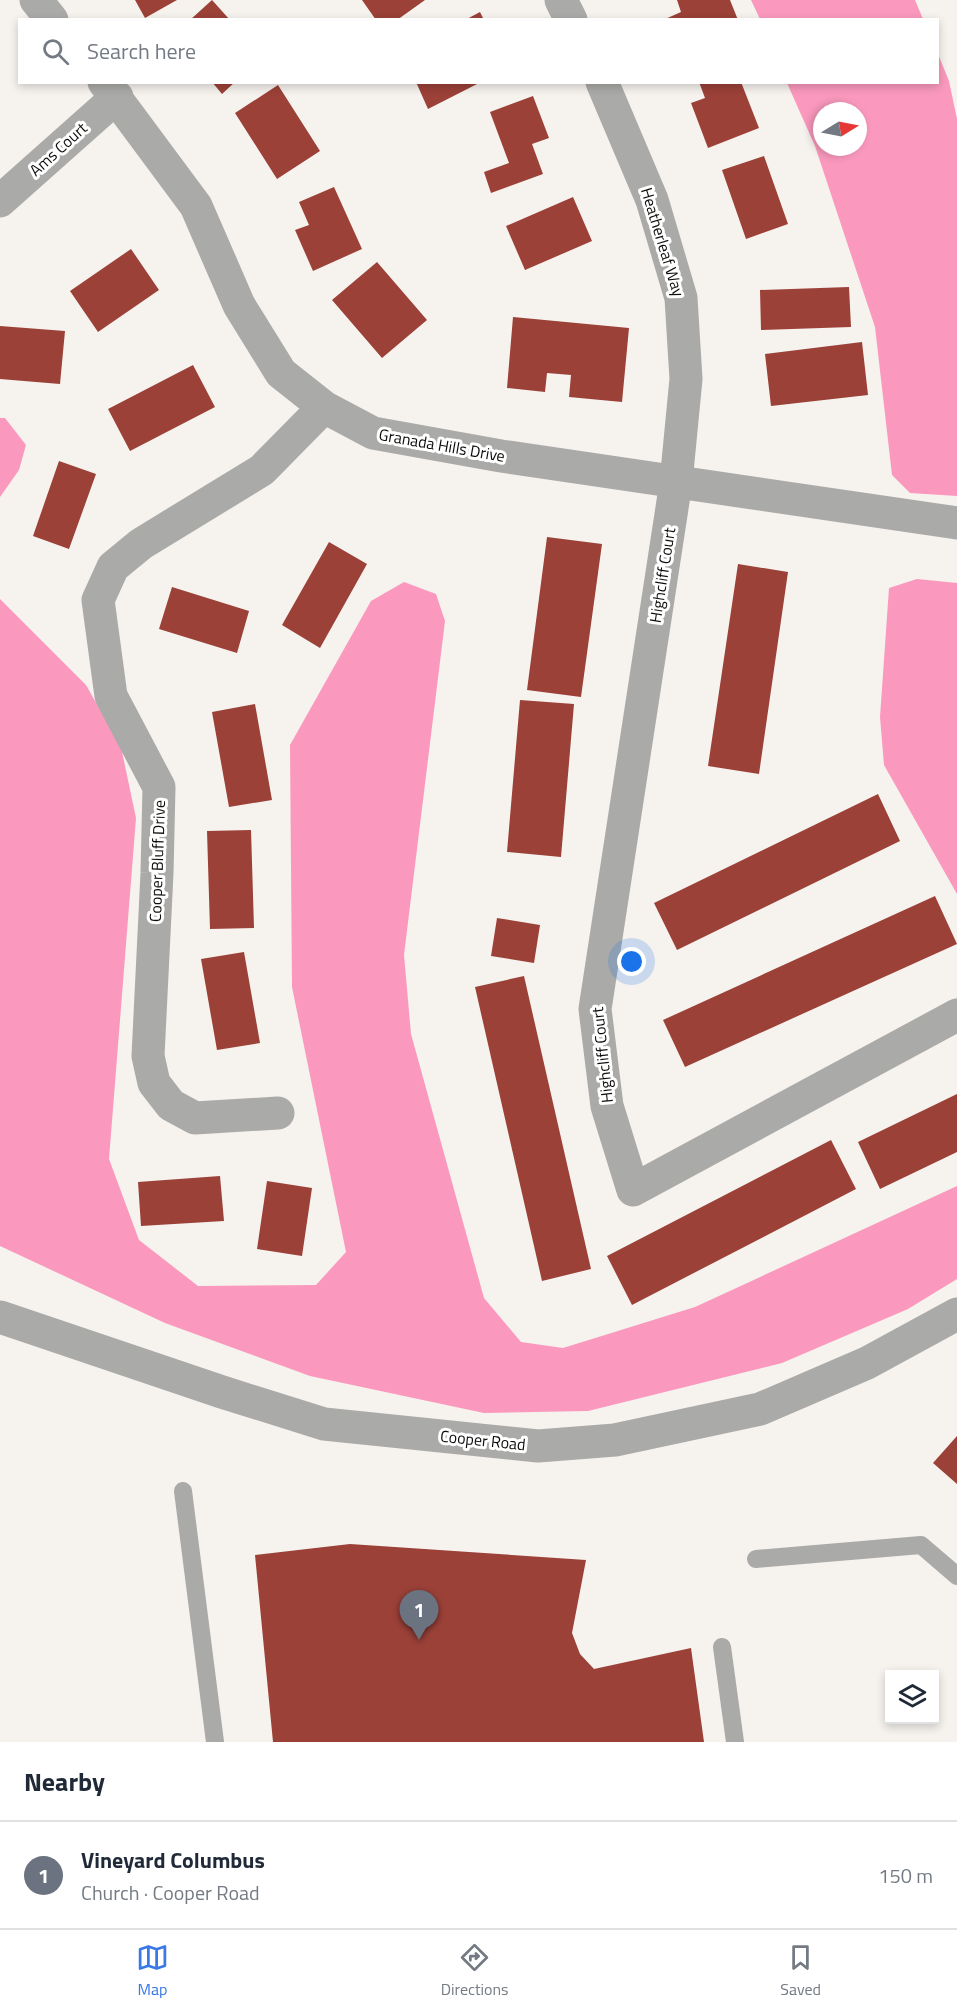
<!DOCTYPE html>
<meta charset="utf-8">
<style>
body{margin:0;font-family:"Titillium Web",sans-serif;background:#f2f2f3;color:#1f2937}
.controls{position:absolute;right:18px;bottom:18px;display:grid;overflow:hidden;border-radius:0px;box-shadow:0 3px 9px #0003}
.controls button{width:54px;height:54px;display:grid;place-items:center;padding:0;border:0;border-bottom:2px solid #e0e1e3;background:#fff;color:#1f2937;font:30px sans-serif}
.compass{position:absolute;left:813px;top:102px;width:54px;height:54px;border-radius:50%;background:#fff;box-shadow:0 3px 9px #0003;rotate:80deg}
.you{position:absolute;left:632px;top:962px;width:21px;height:21px;margin:-15px;border:4px solid #fff;border-radius:50%;background:#1a73e8;box-shadow:0 0 0 9px #1a73e833}
.badge{display:grid;place-items:center;width:39px;height:39px;border-radius:50%;background:#3979e7;color:#fff;font-size:20px;font-weight:700}
.pin{position:absolute;translate:-50% -50px;filter:drop-shadow(0 2px 3px #0008)}
.pin::after{content:'';position:absolute;top:32px;width:21px;height:18px;background:inherit;clip-path:polygon(0 0,100% 0,50% 100%)}
.list{margin:0;padding:0;list-style:none}
h2{display:flex;justify-content:space-between;align-items:center;height:78px;margin:0;padding:0 24px;font-size:26px}
h2 small{font-size:20px;font-weight:400;color:#747a83}
.list li{display:grid;grid-template-columns:39px 1fr auto;gap:18px;align-items:center;box-sizing:border-box;height:108px;padding:0 24px;border-top:2px solid #e0e1e3}
.list b{display:block;font-size:22px;white-space:nowrap}
.list p{margin:0;font-size:20px;white-space:nowrap;color:#747a83}
.list em{font-size:20px;font-style:normal;color:#747a83}
.icon{flex:none;width:33px;height:33px;fill:none;stroke:currentColor;stroke-width:2;stroke-linecap:round;stroke-linejoin:round}
.map{position:relative;flex:none;width:957px;height:1742px;overflow:hidden}
.search{position:absolute;background:#fff;box-shadow:0 3px 9px #0003;left:18px;right:18px;top:18px;height:66px;display:flex;align-items:center;gap:15px;box-sizing:border-box;padding:0 21px;border-radius:0px;color:#747a83;font-size:22px}
.sheet{height:186px;background:#fff}
nav{display:flex;justify-content:space-around;align-items:center;box-sizing:border-box;height:84px;border-top:2px solid #e0e1e3;background:#fff;font-size:16px;color:#747a83}
nav a{display:grid;justify-items:center;gap:3px}
nav .on{color:#3979e7}
.map>svg:first-child{display:block}
.forest{fill:#fa99bd;fill-rule:evenodd}
.building{fill:#9b4138}
.lines{fill:none;stroke-linecap:round;stroke-linejoin:round}
.service{stroke:#aaaaa8;stroke-width:18}
.minor{stroke:#aaaaa8;stroke-width:33}
.tertiary{stroke:#aaaaa8;stroke-width:33}
.labels{text-anchor:middle;dominant-baseline:central;stroke-width:6;stroke-linejoin:round;paint-order:stroke}
.street-label{font-size:16px;fill:#0d0c0b;stroke:#fff}
</style>
<div class="map">
<svg width="957" height="1742" viewBox="0 0 957 1742">
<rect width="100%" height="100%" fill="#f6f2ee"/>
<path class="forest" d="M751,0H915L923,19H760Z
M938,54L949,81L957,119V496L910,493L892,475L875,327L815,146L787,83L938,82ZM822,111H858V147H822Z
M0,418H5L26,445L19,470L0,497Z
M917,579L957,583V894L884,765L880,717L889,588Z
M404,582L436,594L445,621L404,955L411,1034L484,1298L521,1342L563,1348L695,1307L957,1186V1279L908,1309L782,1363L588,1411L484,1413L310,1376L165,1323L0,1246V599L86,685L121,747L136,818L109,1159L139,1240L198,1286L316,1285L346,1252L292,987L290,745L371,601Z"/>
<path class="building" d="M135,0H177L145,18Z
M212,0L230,20H190Z
M362,0H425L397,20H376Z
M677,0H730L738,20H663L681,12Z
M480,12L484,20H465Z
M212,82H235L222,94Z
M416,82H481L428,109Z
M699,82H741L759,128L708,148L691,103L705,98Z
M278,85L320,151L277,179L235,113Z
M533,96L549,138L532,144L543,174L491,193L484,172L509,163L490,112Z
M764,156L788,224L746,239L722,170Z
M334,187L362,249L313,271L295,230L309,225L299,202Z
M573,197L592,241L525,270L506,226Z
M131,249L159,290L98,332L70,291Z
M377,262L427,320L382,358L332,300Z
M849,287L851,327L761,330L760,290Z
M513,317L629,328L622,402L569,397L571,375L547,373L545,392L507,388Z
M0,326L65,331L60,384L0,379Z
M862,342L868,395L771,406L765,354Z
M193,365L215,407L130,451L108,409Z
M59,461L96,474L69,549L33,536Z
M547,537L602,544L581,697L527,690Z
M329,542L367,564L320,648L282,625Z
M738,564L788,572L759,774L708,766Z
M172,587L249,611L237,653L159,629Z
M520,700L574,704L561,857L507,852Z
M255,704L272,800L229,807L212,712Z
M878,794L900,841L677,950L654,903Z
M251,830L254,928L210,929L207,831Z
M935,896L957,944L685,1067L663,1020Z
M497,918L540,925L534,963L491,956Z
M244,952L260,1043L217,1050L201,959Z
M524,976L591,1269L542,1281L475,987Z
M957,1094V1152L880,1189L858,1142Z
M831,1140L856,1189L632,1305L607,1256Z
M220,1176L224,1221L141,1226L138,1182Z
M267,1181L312,1188L302,1256L257,1249Z
M957,1436V1484L933,1463Z
M350,1544L586,1560L572,1633L580,1654L594,1669L691,1648L704,1742H273L255,1555Z"/>
<g class="lines">
<path class="service" d="M183,1491L215,1742
M756,1559L921,1545L957,1576
M722,1647L735,1742"/>
<path class="minor" d="M36,0L52,20
M561,0L571,20
M104,82L196,206L239,305L281,373L324,407L373,433L501,456L957,523
M602,82L652,200L681,298L686,379L676,482L595,1009L607,1106L633,1190L957,1015
M0,201L117,97
M278,1113L195,1118L171,1105L154,1083L148,1056L157,873L159,787L111,696L98,600L113,567L141,544L262,470L324,407"/>
<path class="tertiary" d="M0,1317L222,1392L324,1424L538,1446L615,1440L760,1409L867,1363L957,1314"/>
</g>
<g class="labels">
<g class="street-label">
<text transform="translate(58 149) rotate(-42)">Ams Court</text>
<text transform="translate(663 242) rotate(73)">Heatherleaf Way</text>
<text transform="translate(442 445) rotate(10)">Granada Hills Drive</text>
<text transform="translate(662 575) rotate(-81)">Highcliff Court</text>
<text transform="translate(157 861) rotate(-88)">Cooper Bluff Drive</text>
<text transform="translate(602 1055) rotate(-96)">Highcliff Court</text>
<text transform="translate(483 1440) rotate(6)">Cooper Road</text>
</g>
</g>
</svg>
<div class="controls">
<button><svg class="icon" aria-label="layers" viewBox="0 0 24 24"><path d="M12 4l9 5-9 5-9-5zM3 14l9 5 9-5"/></svg></button>
</div>
<svg class="compass" viewBox="-18 -18 36 36"><path d="M0-13l5 13h-10z" fill="#e53935"/><path d="M0 13l5-13h-10z" fill="#747a83"/></svg>
<div class="you"></div>
<div class="pin badge" style="left:419px;top:1640px;background:#6b7280">1</div>
<div class="search"><svg class="icon" aria-label="search" viewBox="0 0 24 24"><circle cx="10" cy="10" r="6"/><path d="M15 15l6 6"/></svg>Search here</div>
</div>
<section class="sheet">
<h2>Nearby<small></small></h2>
<ul class="list">
<li><span class="badge" style="background:#6b7280">1</span><div><b>Vineyard Columbus</b><p>Church · Cooper Road</p></div><em>150 m</em></li>
</ul>
</section>
<nav>
<a class="on"><svg class="icon" aria-label="map" viewBox="0 0 24 24"><path d="M3 6l6-2 6 2 6-2v14l-6 2-6-2-6 2zM9 4v14M15 6v14"/></svg>Map</a>
<a><svg class="icon" aria-label="directions" viewBox="0 0 24 24"><path d="M12 3l9 9-9 9-9-9zM9 14v-3h6M13 9l2 2-2 2"/></svg>Directions</a>
<a><svg class="icon" aria-label="saved" viewBox="0 0 24 24"><path d="M7 4h10v16l-5-4-5 4z"/></svg>Saved</a>
</nav>
